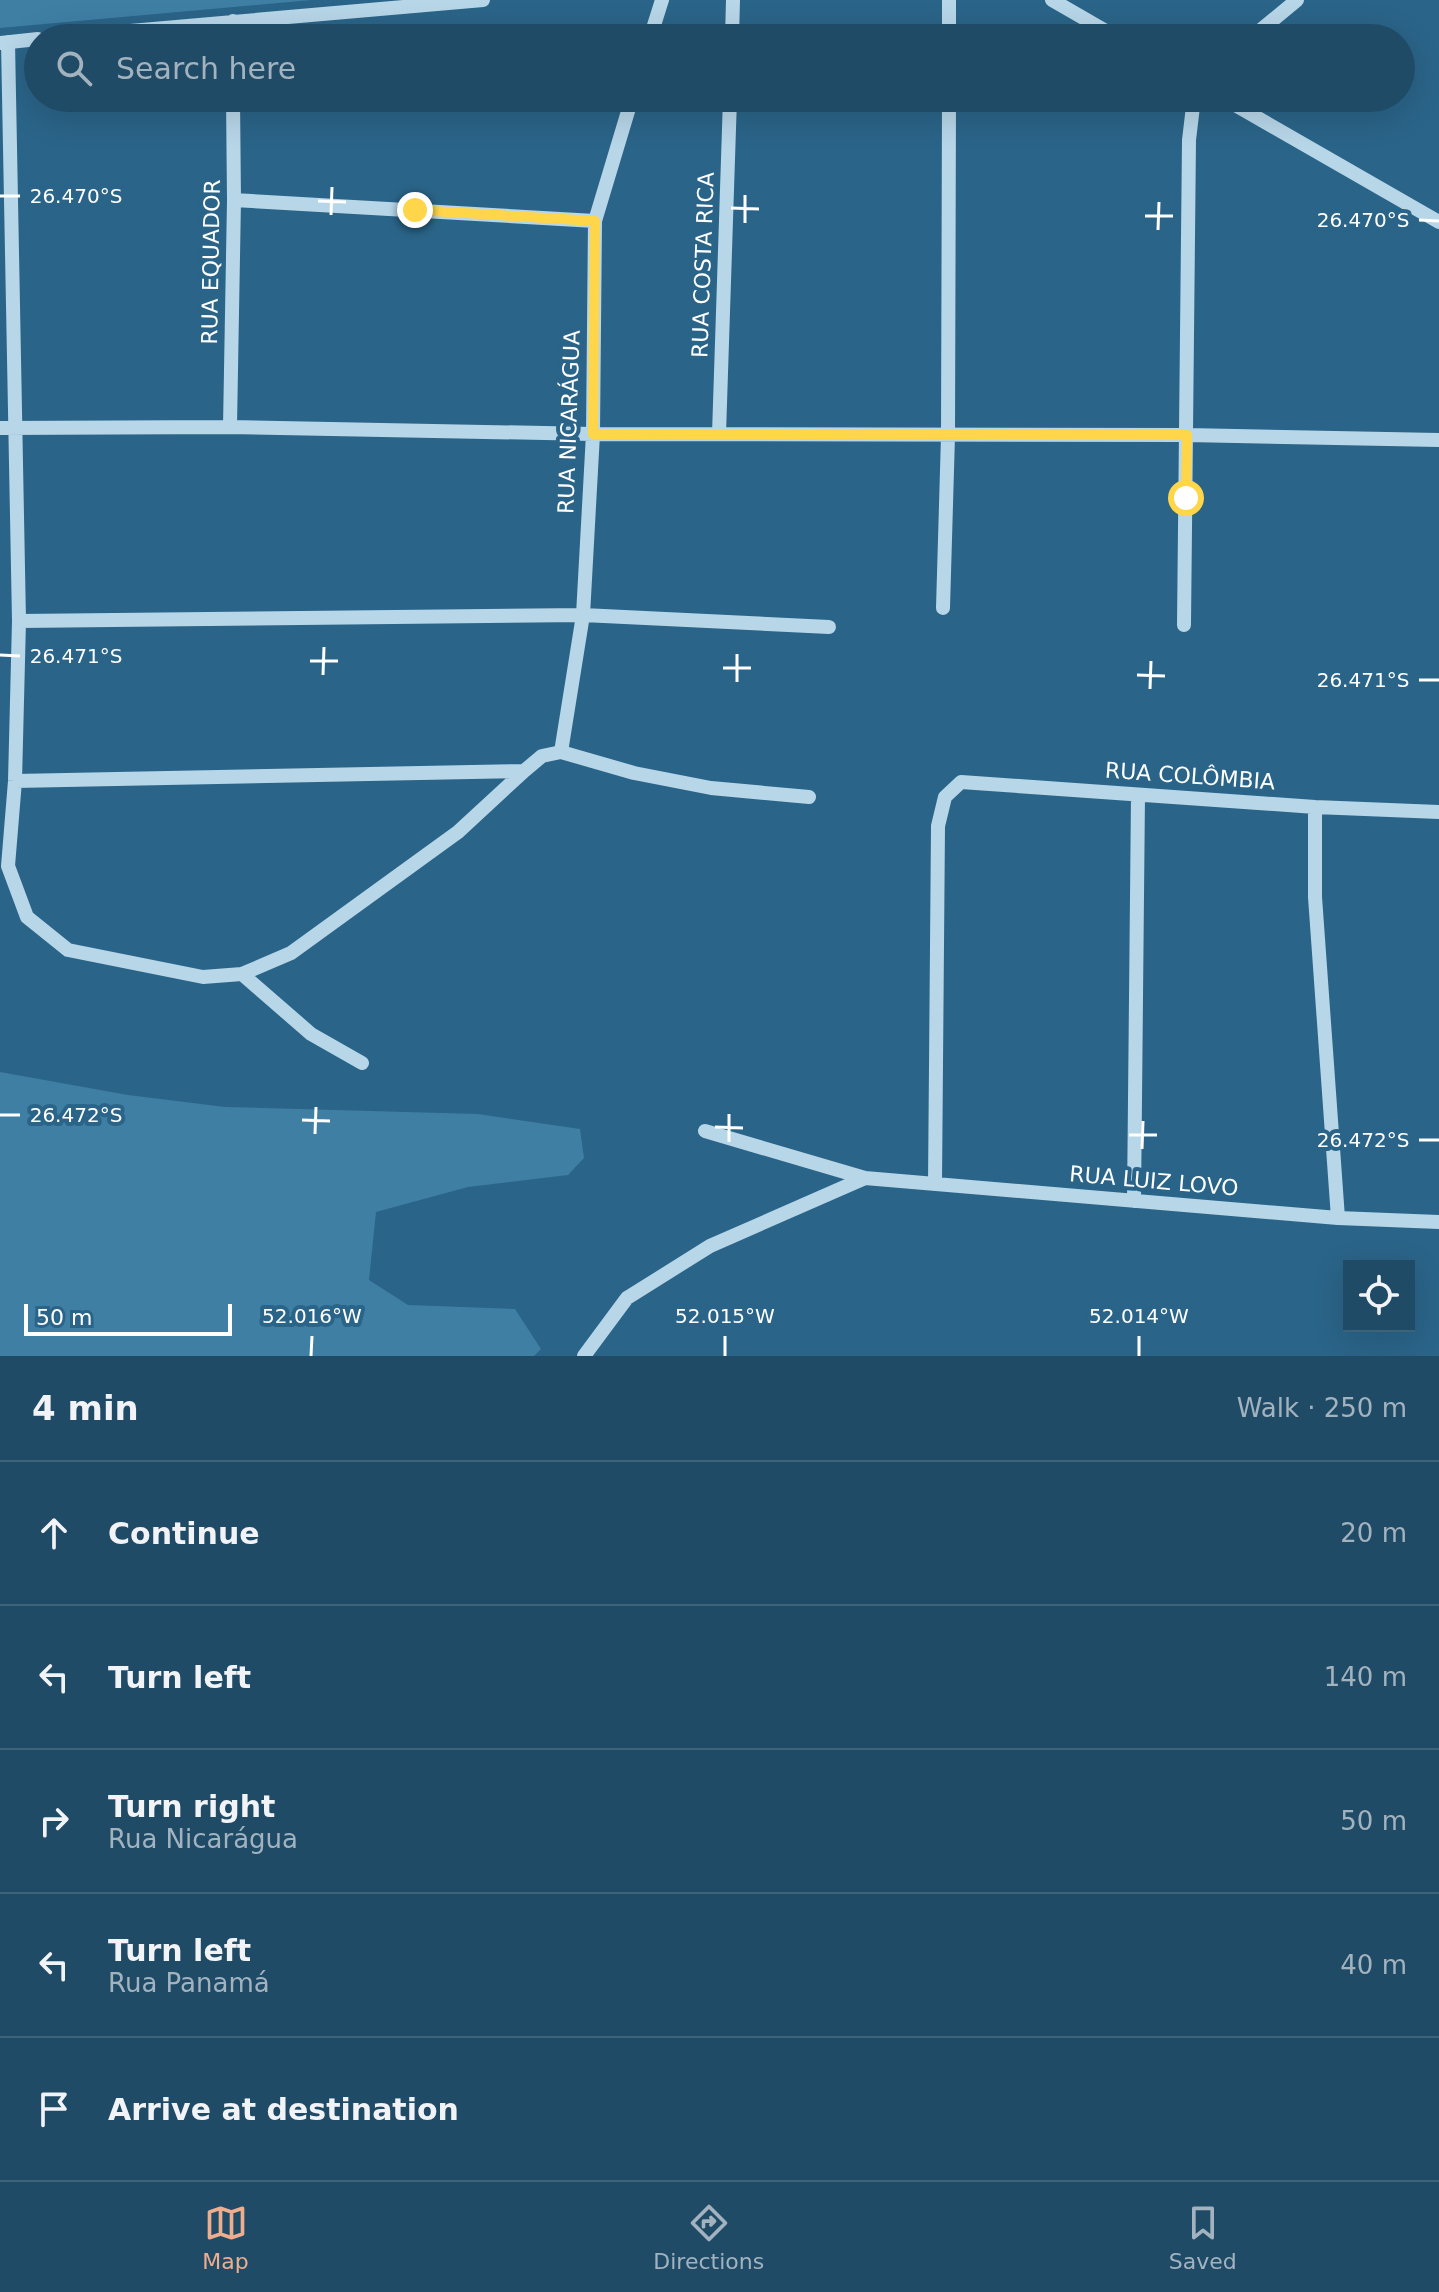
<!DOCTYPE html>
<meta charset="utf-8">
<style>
body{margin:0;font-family:"DejaVu Sans",sans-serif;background:#28526c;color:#f1f3f6}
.controls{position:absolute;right:24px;bottom:24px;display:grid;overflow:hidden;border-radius:0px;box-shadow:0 8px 32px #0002}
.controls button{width:72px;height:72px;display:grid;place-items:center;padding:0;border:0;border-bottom:2px solid #3d637a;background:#204b66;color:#f1f3f6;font:40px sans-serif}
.scale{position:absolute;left:24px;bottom:20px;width:208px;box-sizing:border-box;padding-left:8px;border:4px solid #fff;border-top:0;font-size:22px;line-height:28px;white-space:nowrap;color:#fff;-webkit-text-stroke:6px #2a6488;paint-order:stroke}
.stop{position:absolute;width:24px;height:24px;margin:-18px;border:6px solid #ffd54a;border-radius:50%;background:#fff}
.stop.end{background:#ffd54a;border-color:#fff;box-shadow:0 2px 8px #0008}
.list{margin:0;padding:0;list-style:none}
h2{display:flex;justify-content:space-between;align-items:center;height:104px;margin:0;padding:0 32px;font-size:34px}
h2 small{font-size:26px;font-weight:400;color:#a2b3bf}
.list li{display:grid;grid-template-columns:52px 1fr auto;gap:24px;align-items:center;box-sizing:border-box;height:144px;padding:0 32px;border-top:2px solid #3d637a}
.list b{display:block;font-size:30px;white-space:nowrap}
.list p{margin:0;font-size:26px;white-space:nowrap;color:#a2b3bf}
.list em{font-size:26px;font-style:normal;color:#a2b3bf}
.icon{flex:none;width:44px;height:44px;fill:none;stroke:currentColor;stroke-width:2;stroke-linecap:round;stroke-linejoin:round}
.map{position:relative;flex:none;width:1439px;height:1356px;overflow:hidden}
.search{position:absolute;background:#204b66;box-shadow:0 8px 32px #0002;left:24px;right:24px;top:24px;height:88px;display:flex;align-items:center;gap:20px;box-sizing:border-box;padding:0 28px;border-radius:44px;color:#a2b3bf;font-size:30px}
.sheet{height:824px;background:#204b66}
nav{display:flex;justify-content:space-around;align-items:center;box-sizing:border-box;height:112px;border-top:2px solid #3d637a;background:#204b66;font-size:22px;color:#a2b3bf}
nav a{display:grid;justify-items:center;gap:4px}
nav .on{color:#eead8d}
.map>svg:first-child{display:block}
.green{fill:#3f7fa4}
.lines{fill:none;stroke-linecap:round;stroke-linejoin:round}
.minor{stroke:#b7d6e8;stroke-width:14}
.route{stroke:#ffd54a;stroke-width:10}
.ticks{fill:none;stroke:#fff;stroke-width:3}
.labels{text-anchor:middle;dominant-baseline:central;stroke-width:8;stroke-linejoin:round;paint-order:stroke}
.street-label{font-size:22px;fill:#fff;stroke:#2a6488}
.ticks-label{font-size:20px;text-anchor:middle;fill:#fff;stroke:#2a6488;stroke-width:8;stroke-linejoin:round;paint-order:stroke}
</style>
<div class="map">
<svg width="1439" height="1356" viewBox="0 0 1439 1356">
<rect width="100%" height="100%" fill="#2a6488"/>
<path class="green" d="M0,0H311L0,28Z
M0,1072L128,1095L225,1107L478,1114L580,1129L584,1158L568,1175L468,1187L376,1212L369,1280L408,1305L515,1309L541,1349L534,1356H0Z"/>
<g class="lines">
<path class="minor" d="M1052,0L1118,38
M233,21V38
M50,38L483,0
M650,38L662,0
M732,38L733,0
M949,38V0
M1251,38L1297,0
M8,42L19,621L15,781L8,866L27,917L68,950L203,977L242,974L291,953L458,832L524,771
M0,43L38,39
M1223,98L1439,222
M234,200L595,221
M230,427L234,200L233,98
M0,428L230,427L593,434L1187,435L1439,440
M719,434L730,98
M943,608L948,436L949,98
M19,621L583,615L829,627
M1184,625L1189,140L1194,98
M561,752L583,615L593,434L595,221L632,98
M15,781L524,771L542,756L561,752L634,773L711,788L809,797
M1315,807V897L1338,1218
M242,974L311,1034L362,1063
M705,1131L865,1178L1338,1218L1439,1222
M935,1184L938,826L945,797L961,782L1315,807L1439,812
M1134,1201L1138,795
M584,1356L627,1298L710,1246L865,1178"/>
</g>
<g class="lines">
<path class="route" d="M415,210L595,221L593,434L1187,435L1186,498"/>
</g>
<path class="ticks" d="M0,196H20M318,201L346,202M731,208L759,209M331,215L332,187M1145,216H1173M1419,220L1439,221M745,223V195M1158,230L1159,202M0,655L20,656M310,661H338M723,668H751M323,675L324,647M1137,675L1165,676M1419,680H1439M737,682V654M1150,689L1151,661M0,1115H20M302,1120L330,1121M715,1127L743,1128M315,1134L316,1107M1129,1135H1157M1419,1140H1439M729,1142V1114M1142,1149L1143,1121M311,1356L312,1336M725,1356V1336M1139,1356V1336"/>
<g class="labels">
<g class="street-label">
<text transform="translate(211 262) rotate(-89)">RUA EQUADOR</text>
<text transform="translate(703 265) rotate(-88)">RUA COSTA RICA</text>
<text transform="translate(569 422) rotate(-88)">RUA NICARÁGUA</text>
<text transform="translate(1190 776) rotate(4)">RUA COLÔMBIA</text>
<text transform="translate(1154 1181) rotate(5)">RUA LUIZ LOVO</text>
</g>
</g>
<g class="ticks-label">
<text x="76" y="203">26.470°S</text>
<text x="1363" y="227">26.470°S</text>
<text x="76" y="663">26.471°S</text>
<text x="1363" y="687">26.471°S</text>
<text x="76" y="1122">26.472°S</text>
<text x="1363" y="1147">26.472°S</text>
<text x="312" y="1323">52.016°W</text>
<text x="725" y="1323">52.015°W</text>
<text x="1139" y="1323">52.014°W</text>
</g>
</svg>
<div class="controls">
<button><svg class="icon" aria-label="locate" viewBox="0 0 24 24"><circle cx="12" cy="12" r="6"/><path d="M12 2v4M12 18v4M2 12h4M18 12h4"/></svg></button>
</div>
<div class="scale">50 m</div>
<div class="stop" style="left:1186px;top:498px"></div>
<div class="stop end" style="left:415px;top:210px"></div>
<div class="search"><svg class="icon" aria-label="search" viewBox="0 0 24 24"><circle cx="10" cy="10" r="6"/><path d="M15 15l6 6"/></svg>Search here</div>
</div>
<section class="sheet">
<h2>4 min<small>Walk · 250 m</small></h2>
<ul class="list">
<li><svg class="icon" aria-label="ahead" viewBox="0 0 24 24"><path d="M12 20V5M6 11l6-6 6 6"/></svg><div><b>Continue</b></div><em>20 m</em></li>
<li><svg class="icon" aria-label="left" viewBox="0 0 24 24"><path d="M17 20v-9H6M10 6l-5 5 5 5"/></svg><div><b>Turn left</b></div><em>140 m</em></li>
<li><svg class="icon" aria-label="right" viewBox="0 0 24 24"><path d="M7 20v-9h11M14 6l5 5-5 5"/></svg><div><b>Turn right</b><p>Rua Nicarágua</p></div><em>50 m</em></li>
<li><svg class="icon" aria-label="left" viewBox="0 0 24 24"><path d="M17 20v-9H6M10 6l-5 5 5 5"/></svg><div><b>Turn left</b><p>Rua Panamá</p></div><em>40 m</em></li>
<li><svg class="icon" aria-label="arrive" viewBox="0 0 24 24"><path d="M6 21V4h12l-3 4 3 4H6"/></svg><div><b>Arrive at destination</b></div></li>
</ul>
</section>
<nav>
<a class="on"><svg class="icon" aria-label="map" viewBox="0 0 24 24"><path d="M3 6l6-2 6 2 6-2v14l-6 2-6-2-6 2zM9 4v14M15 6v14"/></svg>Map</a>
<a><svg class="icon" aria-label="directions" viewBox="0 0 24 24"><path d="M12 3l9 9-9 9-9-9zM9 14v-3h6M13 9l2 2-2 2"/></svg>Directions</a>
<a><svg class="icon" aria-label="saved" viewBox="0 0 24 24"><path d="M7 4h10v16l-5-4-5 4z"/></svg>Saved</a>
</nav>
